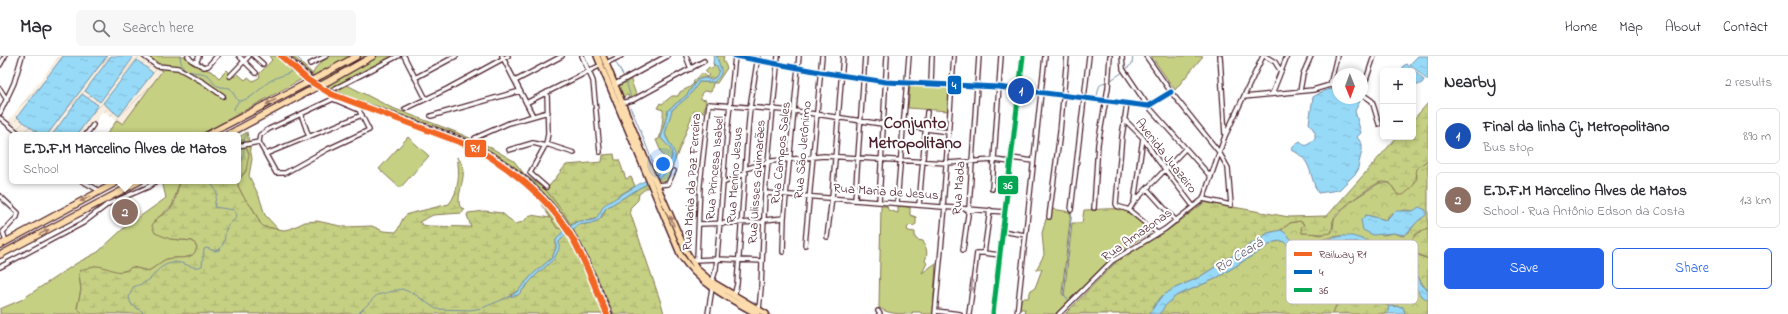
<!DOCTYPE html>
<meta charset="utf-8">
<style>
body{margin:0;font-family:"Indie Flower",sans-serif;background:#f7f7f7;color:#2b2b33}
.controls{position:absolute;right:12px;top:12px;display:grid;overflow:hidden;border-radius:6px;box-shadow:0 2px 6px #0003}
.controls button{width:36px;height:36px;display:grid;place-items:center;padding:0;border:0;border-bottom:1px solid #e1e1e2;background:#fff;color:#2b2b33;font:20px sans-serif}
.compass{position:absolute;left:1332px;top:12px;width:36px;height:36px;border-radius:50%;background:#fff;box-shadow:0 2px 6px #0003;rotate:179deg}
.you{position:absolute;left:663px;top:108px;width:14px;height:14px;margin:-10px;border:3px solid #fff;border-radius:50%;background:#1a73e8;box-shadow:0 0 0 6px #1a73e833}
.badge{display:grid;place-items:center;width:26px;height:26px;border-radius:50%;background:#2563eb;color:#fff;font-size:13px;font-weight:700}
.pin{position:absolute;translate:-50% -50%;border:2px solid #fff;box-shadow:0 1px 4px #0006}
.popup{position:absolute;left:9px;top:76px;width:232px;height:52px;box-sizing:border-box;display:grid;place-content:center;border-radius:6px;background:#fff;filter:drop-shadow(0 1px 3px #0005);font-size:13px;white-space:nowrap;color:#7c7c81}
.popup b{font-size:15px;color:#2b2b33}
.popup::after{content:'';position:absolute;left:50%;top:100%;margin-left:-8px;border:8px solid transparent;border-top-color:#fff}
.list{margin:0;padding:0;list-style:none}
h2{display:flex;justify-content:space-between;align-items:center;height:52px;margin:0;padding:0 16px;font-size:17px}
h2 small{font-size:13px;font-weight:400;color:#7c7c81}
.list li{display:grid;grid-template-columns:26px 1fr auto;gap:12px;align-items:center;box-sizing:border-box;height:56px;margin:0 8px 8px;padding:0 8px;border:1px solid #e1e1e2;border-radius:6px}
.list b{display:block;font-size:15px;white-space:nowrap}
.list p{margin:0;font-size:13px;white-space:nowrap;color:#7c7c81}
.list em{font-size:13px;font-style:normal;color:#7c7c81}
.actions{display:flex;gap:8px;padding:12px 16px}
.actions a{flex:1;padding:9px 0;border:1px solid #2563eb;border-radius:6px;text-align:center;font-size:14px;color:#2563eb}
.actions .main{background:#2563eb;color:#fff}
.icon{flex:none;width:22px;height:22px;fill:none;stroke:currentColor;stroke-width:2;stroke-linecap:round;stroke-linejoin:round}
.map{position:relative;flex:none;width:1428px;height:258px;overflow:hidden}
header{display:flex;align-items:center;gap:24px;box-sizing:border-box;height:56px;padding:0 20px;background:#fff;border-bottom:1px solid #e1e1e2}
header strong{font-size:19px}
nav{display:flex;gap:22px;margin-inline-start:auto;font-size:14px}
.search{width:280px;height:36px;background:#f7f7f7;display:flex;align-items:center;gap:10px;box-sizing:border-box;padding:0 14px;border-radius:6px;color:#7c7c81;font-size:15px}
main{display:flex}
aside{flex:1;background:#fff}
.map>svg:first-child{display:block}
.built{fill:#f8efe1}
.industrial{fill:url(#industrial-furrows)}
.grass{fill:#c5d083;stroke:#887857}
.forest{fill:url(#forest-crowns);stroke:#887857;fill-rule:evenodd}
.wetland{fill:url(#wetland-marsh);stroke:#887857}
.water{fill:url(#water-ripples);stroke:#788fa6}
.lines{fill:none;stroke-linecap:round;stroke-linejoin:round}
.stream{stroke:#788fa6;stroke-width:1}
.minor-casing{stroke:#4a1f2b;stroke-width:6}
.tertiary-casing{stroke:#4a1f2b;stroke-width:7}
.primary-casing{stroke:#4a1f2b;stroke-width:8}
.trunk-casing{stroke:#4a1f2b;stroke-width:8}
.minor{stroke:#fff;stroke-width:3.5}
.tertiary{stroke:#fff;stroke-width:4}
.primary{stroke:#fcdcac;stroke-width:5}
.trunk{stroke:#fcdcac;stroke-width:5.5}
.rail-casing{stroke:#4a1f2b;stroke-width:2.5}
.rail{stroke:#fff;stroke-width:1;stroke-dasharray:3;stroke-linecap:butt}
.trunk-bridge-casing{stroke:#4a1f2b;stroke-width:8;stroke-linecap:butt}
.trunk-bridge{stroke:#fcdcac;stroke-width:5.5}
.bus-1-casing{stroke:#fff;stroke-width:8}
.bus-2-casing{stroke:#fff;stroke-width:8}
.bus-1{stroke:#0065bd;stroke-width:5}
.bus-2{stroke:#00a651;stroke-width:5}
.rail-1-casing{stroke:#fff;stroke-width:9}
.rail-1{stroke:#f26522;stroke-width:6}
.oneway{fill:#a37e6c}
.oneway2{fill:#ae9aa0}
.labels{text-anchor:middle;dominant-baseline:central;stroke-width:4;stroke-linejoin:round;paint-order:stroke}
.street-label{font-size:13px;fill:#4a1f2b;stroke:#fff}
.water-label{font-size:14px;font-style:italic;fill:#615768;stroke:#fff}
.district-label{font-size:17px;font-weight:bold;fill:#4a1f2b;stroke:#fff}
.key{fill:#fff;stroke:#c9bcbf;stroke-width:1}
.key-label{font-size:11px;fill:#4a1f2b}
.line-badge{stroke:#fff;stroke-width:1.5}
.badge-label{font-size:11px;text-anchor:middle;font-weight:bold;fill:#fff}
</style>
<header>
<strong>Map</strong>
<div class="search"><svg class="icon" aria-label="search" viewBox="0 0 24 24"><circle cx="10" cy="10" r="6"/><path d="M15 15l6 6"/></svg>Search here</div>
<nav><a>Home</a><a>Map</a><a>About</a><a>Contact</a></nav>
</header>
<main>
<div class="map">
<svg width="1428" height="258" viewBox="0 0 1428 258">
<defs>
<pattern id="industrial-furrows" width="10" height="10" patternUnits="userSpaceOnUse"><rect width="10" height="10" fill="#f8efe1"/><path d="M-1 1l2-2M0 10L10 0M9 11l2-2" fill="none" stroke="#d6ccc1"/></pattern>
<pattern id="forest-crowns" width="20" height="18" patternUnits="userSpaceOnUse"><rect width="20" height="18" fill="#c5d083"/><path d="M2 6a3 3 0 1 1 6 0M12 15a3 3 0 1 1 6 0" fill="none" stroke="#abb271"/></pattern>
<pattern id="wetland-marsh" width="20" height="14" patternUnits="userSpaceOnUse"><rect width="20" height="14" fill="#c5d083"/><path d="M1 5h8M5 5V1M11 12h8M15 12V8" fill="none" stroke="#abb271"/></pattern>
<pattern id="water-ripples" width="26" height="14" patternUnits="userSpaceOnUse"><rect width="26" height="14" fill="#96daf8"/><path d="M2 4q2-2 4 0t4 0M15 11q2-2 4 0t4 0" fill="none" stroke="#83bbd5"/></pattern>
</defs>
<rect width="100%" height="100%" fill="#fff"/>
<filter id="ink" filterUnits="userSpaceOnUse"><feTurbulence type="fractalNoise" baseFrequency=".025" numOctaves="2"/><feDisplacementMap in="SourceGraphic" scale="8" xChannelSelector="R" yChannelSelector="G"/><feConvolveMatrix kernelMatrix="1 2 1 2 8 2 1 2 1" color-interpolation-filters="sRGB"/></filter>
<g filter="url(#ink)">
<path class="built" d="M132,140L142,159L124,172L109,156L111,149Z"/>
<path class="industrial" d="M59,0H141L162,15L123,68L103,55L85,79H22L6,68Z"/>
<path class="grass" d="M141,0H186L192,8L213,16L219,22L227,14L234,21L238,18L245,24L248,21L253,25L260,21L259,18L272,4L269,0H293L313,18C315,10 323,4 331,0H395L346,26L347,29L390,51L456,76L488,90L514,105L525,119L546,134L560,152L571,169L565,174L557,172L536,140L510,116L492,104L447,83L342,46L311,29L304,22L200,79H106L117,64L123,68L162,15Z
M717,0H724L723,4L727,12L717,27H713L711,36L704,35L701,38V43L706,44L704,56L694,55L667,125L663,126L657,122L667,116L674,105L671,90L665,78L672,54L690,39L699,26H712L721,18Z
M1151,0H1203L1175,34Z
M713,7L719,14C717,26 710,21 701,22L692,31L687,39L668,54L661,82C664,86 668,89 670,92C677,105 663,113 656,119L652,110L665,105L656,84L659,83C661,78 664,59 663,54L657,52L660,47L662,48L672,40H678L680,36L690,31L694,27L693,25L702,17L706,21L709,19L705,15L709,11L711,13L714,11Z
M630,22L637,41L629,43L628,39L623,41L618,29Z
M910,29H949L948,55L908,52Z
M247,76L252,103L249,120L259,140L265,159L278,173L264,171L260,167L253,153L243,140L238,130V125L246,115L243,84L238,86V82Z
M408,81L429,100L400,132L379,113Z
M162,125H183L179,128L172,150L154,165L170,183L193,185L197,191C194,206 178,200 167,203C161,205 155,212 148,215L132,211C121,220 107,214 95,210L79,218L81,234L77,252L83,258H0V253L21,244L77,207L98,196L124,172L166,142Z
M881,150H887L888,154L898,157V150L910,151V159L916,161V168L913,170L910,169L907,172L908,175L915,176V182L918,184L923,185C927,193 928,197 925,205L927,207L922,217L936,207L933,258H922L920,256H912V258C901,258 885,258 879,251Z
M1052,153L1071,156L1062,237L1064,240L1072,167H1082L1084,154C1095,154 1107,152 1118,153C1131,154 1143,167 1152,175L1113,200L1055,258H1024L1025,253H1020L1021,242H1028L1031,234L1035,232L1042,213L1036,214L1044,199L1042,177L1046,163H1051Z
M573,173L614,258H604L572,185L567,177Z"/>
<path class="forest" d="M1428,104V173L1420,175L1418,199L1428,203V234C1418,226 1417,213 1408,204C1401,198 1350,180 1341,180C1329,180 1314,187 1302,190C1292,187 1289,179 1281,174L1290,167L1300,165L1304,168L1302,177H1312L1321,179L1333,173L1334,163L1351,145L1376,129L1380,127H1390L1395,135L1417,120L1416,115L1418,111ZM1405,154L1413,155L1422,163L1418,164L1409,176L1403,180L1393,177L1383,179L1361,164L1366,159L1386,164L1390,158Z
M1283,185L1293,194L1308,199L1345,186H1357L1399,206L1407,216L1415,232L1428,244V258H1405L1403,251C1383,249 1373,244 1356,234L1336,249L1333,258H1160L1161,254L1168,246L1176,240L1215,223L1274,186Z"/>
<path class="wetland" d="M1428,47V104L1418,111L1416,115C1419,126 1411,133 1403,139H1398L1390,127C1387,126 1384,126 1381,126C1372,128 1338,154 1334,162C1332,167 1333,172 1331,177C1321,179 1312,177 1302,177L1301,172L1304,168L1300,165L1290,167L1281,174L1268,177L1198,222L1173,233L1161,241L1149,258H1065L1118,204L1168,174L1205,146L1289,161L1327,160L1397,81H1413V64Z
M243,84L249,98L246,115L238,124V130L243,140L253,153L260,167L264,171L284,174L290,173L305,166L317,165L345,171L372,170L383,175L396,176C401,170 400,163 408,158L449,148C459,136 460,116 457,101C472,115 455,135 460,151L465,153L462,157L433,159L419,166L423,169L429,170L471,171L467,159L468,157L485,155L502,157L515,168L523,166L530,159L551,162L557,172L565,174L556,184V192L552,202L534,217L518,235L510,239L517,240C524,234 529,225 536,219C549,206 556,206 559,186L568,177L604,258H288L268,256L262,258H83L77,252L81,234L79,218L81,214C85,213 90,211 94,210C108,209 118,222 132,211L148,215C155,212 161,205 167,203C178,200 194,206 197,191L193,185L170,183L155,177L152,170C155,160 166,159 172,151C178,143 175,131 183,125H238V86Z
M614,98L615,104H619L626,123L631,121L635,130L618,140L601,156L596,163L575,166L571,169L560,152L546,134L566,109L602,106L603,99Z
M648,127L649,130L639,138L638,144L630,152V156L662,250L664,258H614L573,173L580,168H587L602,161L606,152Z
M1428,173V203L1414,196L1410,186L1416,178Z
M1356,234L1377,246L1389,250L1387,258H1333C1338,242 1341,241 1356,234Z"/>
<path class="water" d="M63,0H107L47,79H41L17,61Z
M111,0H131L133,2L100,46L85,35Z
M714,0H717C719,12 727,15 714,26H699L690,39L672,54L665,78C667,85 673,91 675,98C677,109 666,119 657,122L656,119C663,113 677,105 670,92C668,89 664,86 661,82L668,54L687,39L697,24L705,22L711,24L716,21L719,14L713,7Z
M1418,0H1428V25L1410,8Z
M137,4L153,17L119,60L103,47Z
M1407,8L1424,24L1422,27L1413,31V15H1403V10Z
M1330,33L1338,36V42H1355L1360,45L1355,55L1361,77L1357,81L1362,88V94L1357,116L1339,134L1318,137C1308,117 1313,105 1292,94L1294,89L1300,85L1306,90L1315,83V76L1309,67L1313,41L1320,37Z
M82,38L98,49L77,79H52Z
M646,124L648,127L606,152L599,164L592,167L578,169L575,173L567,177L559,186V193L554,203L536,219L518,239L509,241L518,235L534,217L552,202L556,192V184L563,175L578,165H589L596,163L604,149Z
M1419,151L1426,154V159L1418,165L1405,179L1393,177L1373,179L1363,174L1361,164L1366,159L1386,164L1395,155H1413Z
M1281,174C1289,179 1292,187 1302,190L1342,180H1352L1362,183L1406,202L1412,208L1422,229L1428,234V244L1420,239L1407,216L1399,206L1357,186H1345L1308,199L1293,194L1283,185L1274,186L1215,223L1176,240L1164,251L1160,258H1149L1161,241L1173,233L1198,222L1268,177Z
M1389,250L1403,251L1405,258H1387Z"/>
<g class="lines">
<path class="stream" d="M180,0C182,22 195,13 207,19C211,21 211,23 213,26C217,32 224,31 230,32L238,45
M296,0L302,6L300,8
M615,5L624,21
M1125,14L1132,8L1133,0
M1111,24L1123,16
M626,25L631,42
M1094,42L1097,40C1099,32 1098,26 1108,26
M239,45C253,44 259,32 270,25C278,20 287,19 294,14
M630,51C641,73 648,96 658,119
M235,57L234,52L238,46
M238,110C248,100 241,89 246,78
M219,125L226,127L227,125
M1069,245L1063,237L1072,155
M142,258L143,256L131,248L129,241L133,231C139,229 145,227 150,223C157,215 161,209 172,207C184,204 192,215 202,210L204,193L207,192L214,195L219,194C227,185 223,180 227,171C230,166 236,164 237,159L234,154L214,151L217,136L211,127L212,125
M358,258L377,239L402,233L416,239L436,253L470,254L482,252L509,241"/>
<defs>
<path id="minor" d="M144,0L157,10L178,12L203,26L223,40
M188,0L191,4L204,11L208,10L217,0
M239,0L256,17
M254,0L263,8
M404,0L426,43
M502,0L533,60
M582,0L593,25L600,96
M686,0L691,13
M735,0L820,16L886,26L998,31L1148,50L1171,36
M1122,0L1123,13L1148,50L1211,121
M1146,0L1171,36L1219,96L1228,112L1231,149L1203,143
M1220,0L1225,79
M1265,0L1275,6L1280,14
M196,7L199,0
M606,7L621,0
M310,8L326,0
M0,9L5,0
M230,20L249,0
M415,22L456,0
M515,25L562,0
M931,28L932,0
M1330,29L1337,0
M0,33L7,44
M1300,35L1303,18L1311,0
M1362,36L1374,0
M1272,38L1287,0
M1362,38L1372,45L1379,68
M1244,41L1313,34L1330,29L1338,31
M333,43L359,54L369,74L328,93L285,117H276L259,86L260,79L269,73Z
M333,43L330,36L332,34L398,0
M526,47L601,9
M621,47L633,44L704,5
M1127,48L1122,80L1116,148L1117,150L1129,154L1157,177
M405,53L447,33L508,0
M0,57L14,27L22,0
M301,58L309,81
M431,60L520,35
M0,62L21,79
M1124,63L1143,82L1157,103L1193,150
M903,70L949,76
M86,79L93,69
M475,82L509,67L548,56
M546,88L574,97
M238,90L259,86
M509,94L533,87L545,90
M266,98L362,59
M1011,102L1033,105
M745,113L772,105L824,100L947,107L994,104L1011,106
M82,125L100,135
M723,127L746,117
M657,129L668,128L674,115
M546,131L530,117L546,88L548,78L547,36
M992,133L1001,0
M1148,134L1176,165
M765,137L1005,156
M0,140L18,157L17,161L3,176L6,186
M855,144L865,0
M879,146L887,0
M1134,146L1143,82
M897,147L909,0
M919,149L927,56
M943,151L954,0
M1094,152L1098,88L1108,32L1110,0
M1071,154L1089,0
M1129,154L1134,146L1185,93
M1049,161L1060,76L1067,0
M764,164L784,162
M699,168L764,166
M1002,175L1025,179
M827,181L832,142L843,0
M805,189L822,0
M963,194L969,152L979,0
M783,196L784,162L799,0
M984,197L990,154
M697,203L700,128L709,48L795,55L882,68
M695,204L717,203L762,205
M0,211L83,167L108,148L148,131L156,125
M712,226L716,213L727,78L735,0
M734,240L737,228L747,87L750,51L758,0
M759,254L761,232L765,137L778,0
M878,255L880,258
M936,255L960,258
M708,258L712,232
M935,258L945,151
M969,258L977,197H984L1000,199
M1017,258L1045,0
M1059,258L1112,205L1165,173L1203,143L1225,80L1263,0"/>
<path id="tertiary" d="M614,29L667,0
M993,258L1023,0"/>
<path id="primary" d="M597,0L681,200C700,228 728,242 757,258
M603,0L644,100L687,197L698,214L712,226L766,258"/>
<path id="trunk" d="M322,19L357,0
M329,25L373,0
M207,79L305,28
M227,79L307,36
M0,189L119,125
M0,199L140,125"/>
</defs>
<use href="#minor" class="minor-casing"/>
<use href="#tertiary" class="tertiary-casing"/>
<use href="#primary" class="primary-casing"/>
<use href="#trunk" class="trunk-casing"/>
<use href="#minor" class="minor"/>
<use href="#tertiary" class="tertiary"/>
<use href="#primary" class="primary"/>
<use href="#trunk" class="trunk"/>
<defs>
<path id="rail" d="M289,0C301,11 314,23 329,32C344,41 360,46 376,51C401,60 426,68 451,77C504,97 549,134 578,184C591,207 601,233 612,258"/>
</defs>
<use href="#rail" class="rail-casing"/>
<use href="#rail" class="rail"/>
<defs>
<path id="trunk-bridge" d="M305,28L322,19
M307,36L329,25"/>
</defs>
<use href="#trunk-bridge" class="trunk-bridge-casing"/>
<use href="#trunk-bridge" class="trunk-bridge"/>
<defs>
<path id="bus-1" d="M735,0L820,16L886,26L998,31L1148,50L1171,36"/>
<path id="bus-2" d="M993,258L1023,0"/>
</defs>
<use href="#bus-1" class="bus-1-casing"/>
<use href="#bus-2" class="bus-2-casing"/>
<use href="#bus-1" class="bus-1"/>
<use href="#bus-2" class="bus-2"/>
<defs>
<path id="rail-1" d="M281,0L308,24L331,38L475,92C515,115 551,144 574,185C587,209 596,234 607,258"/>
</defs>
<use href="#rail-1" class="rail-1-casing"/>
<use href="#rail-1" class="rail-1"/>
</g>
<defs><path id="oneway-solid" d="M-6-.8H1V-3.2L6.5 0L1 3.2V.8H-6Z"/></defs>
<g class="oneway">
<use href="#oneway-solid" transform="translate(271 46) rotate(152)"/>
<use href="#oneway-solid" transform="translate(85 143) rotate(152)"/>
<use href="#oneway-solid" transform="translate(672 165) rotate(-112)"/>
<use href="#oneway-solid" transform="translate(44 176) rotate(-28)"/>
</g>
<use class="oneway2" href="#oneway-solid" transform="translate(972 230) rotate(97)"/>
</g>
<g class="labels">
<g class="street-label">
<text transform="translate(803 94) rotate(-85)">Rua São Jerônimo</text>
<text transform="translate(781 97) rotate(-84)">Rua Campos Sales</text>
<text transform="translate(1166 100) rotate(52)">Avenida Juazeiro</text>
<text transform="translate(715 112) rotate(-85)">Rua Princesa Isabel</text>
<text transform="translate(735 119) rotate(-86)">Rua Menino Jesus</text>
<text transform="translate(692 126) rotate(-86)">Rua Maria da Paz Ferreira</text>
<text transform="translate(757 126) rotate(-86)">Rua Ulisses Guimarães</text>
<text transform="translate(959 132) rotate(-86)">Rua Mada</text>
<text transform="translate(886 136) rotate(4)">Rua Maria de Jesus</text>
<text transform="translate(1137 179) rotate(-35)">Rua Amazonas</text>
</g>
<g class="water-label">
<text transform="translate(1239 200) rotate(-32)">Rio Ceará</text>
</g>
<g class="district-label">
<text x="915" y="67">Conjunto<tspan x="915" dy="20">Metropolitano</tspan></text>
</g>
</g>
<rect x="1286" y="184" width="132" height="64" rx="6" class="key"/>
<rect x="1294" y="196" width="18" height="4" fill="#f26522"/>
<rect x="1294" y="214" width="18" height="4" fill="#0065bd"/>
<rect x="1294" y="232" width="18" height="4" fill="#00a651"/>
<g class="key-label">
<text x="1319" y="202">Railway R1</text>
<text x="1319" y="220">4</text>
<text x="1319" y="238">36</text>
</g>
<g class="line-badge">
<rect x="947" y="19" width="15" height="20" rx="4" fill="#0065bd"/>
<rect x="464" y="83" width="23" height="19" rx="4" fill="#f26522"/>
<rect x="997" y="119" width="22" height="20" rx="4" fill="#00a651"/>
</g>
<g class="badge-label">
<text x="954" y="33">4</text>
<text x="475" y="96">R1</text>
<text x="1008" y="133">36</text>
</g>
</svg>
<div class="controls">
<button>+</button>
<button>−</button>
</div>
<svg class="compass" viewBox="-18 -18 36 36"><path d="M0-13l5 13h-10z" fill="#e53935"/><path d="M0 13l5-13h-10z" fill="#7c7c81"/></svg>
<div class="you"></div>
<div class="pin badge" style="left:1021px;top:35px;background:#1a4fb4">1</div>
<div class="pin badge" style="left:125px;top:156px;background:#8d6e63">2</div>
<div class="popup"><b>E.D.F.M Marcelino Alves de Matos</b>School</div>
</div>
<aside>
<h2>Nearby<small>2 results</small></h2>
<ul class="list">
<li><span class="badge" style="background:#1a4fb4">1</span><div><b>Final da linha Cj. Metropolitano</b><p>Bus stop</p></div><em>890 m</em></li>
<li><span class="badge" style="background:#8d6e63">2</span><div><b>E.D.F.M Marcelino Alves de Matos</b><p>School · Rua Antônio Edson da Costa</p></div><em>1.3 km</em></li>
</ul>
<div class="actions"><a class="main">Save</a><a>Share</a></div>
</aside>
</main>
